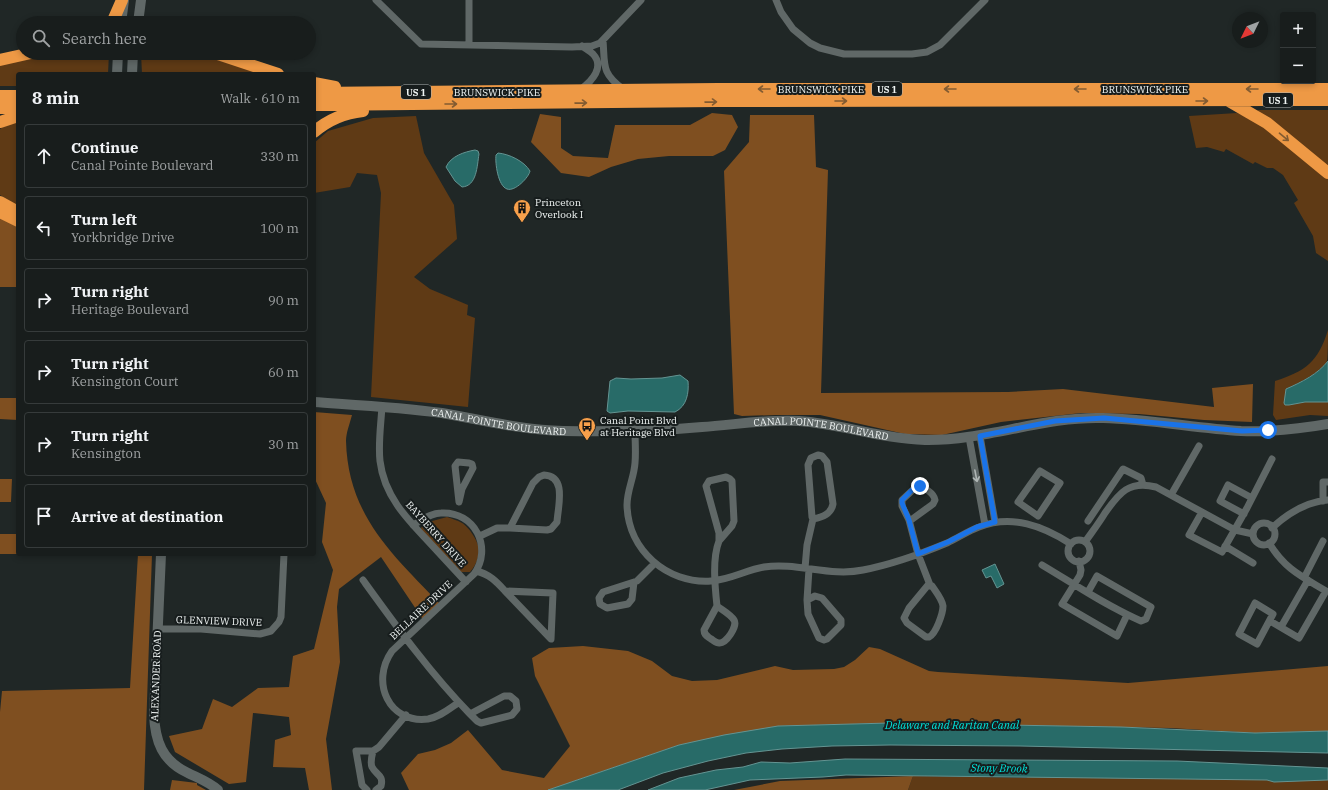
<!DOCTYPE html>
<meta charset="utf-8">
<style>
body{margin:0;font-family:"IBM Plex Serif",serif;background:#252a29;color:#f1f3f6}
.controls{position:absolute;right:12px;top:12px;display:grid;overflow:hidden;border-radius:4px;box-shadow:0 2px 6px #0003}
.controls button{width:36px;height:36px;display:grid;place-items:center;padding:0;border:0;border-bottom:1px solid #363b3b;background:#181d1c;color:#f1f3f6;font:20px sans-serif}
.compass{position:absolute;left:1232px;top:12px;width:36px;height:36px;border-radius:50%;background:#181d1c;box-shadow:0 2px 6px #0003;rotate:227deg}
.stop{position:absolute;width:12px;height:12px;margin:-9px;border:3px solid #1a73e8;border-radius:50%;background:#fff}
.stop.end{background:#1a73e8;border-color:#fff;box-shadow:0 1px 4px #0008}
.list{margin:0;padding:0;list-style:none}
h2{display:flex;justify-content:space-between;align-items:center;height:52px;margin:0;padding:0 16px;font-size:17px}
h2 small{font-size:13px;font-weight:400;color:#9fa2a3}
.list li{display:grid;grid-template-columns:26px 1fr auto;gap:12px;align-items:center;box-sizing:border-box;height:64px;margin:0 8px 8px;padding:0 8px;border:1px solid #363b3b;border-radius:4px}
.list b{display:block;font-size:15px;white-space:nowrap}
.list p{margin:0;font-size:13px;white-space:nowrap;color:#9fa2a3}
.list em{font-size:13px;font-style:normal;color:#9fa2a3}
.icon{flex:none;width:22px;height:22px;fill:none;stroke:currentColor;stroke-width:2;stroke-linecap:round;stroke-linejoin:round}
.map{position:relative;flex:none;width:1328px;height:790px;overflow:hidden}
.search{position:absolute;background:#181d1c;box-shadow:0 2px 6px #0003;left:16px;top:16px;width:300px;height:44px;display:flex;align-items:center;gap:10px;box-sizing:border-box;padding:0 14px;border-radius:22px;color:#9fa2a3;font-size:15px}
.panel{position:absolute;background:#181d1c;box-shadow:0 2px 6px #0003;left:16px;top:72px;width:300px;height:484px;border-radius:4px}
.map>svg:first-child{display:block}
.green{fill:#5f3a15}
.forest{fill:#7f4f20}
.water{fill:#286b68;stroke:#649492}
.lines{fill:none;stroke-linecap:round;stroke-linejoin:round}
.street{stroke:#606867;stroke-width:7}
.secondary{stroke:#606867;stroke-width:10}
.highway{stroke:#ee9945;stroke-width:12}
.oneway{stroke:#825b31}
.oneway2{stroke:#afb6b5}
.route{stroke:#1a73e8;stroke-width:5}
.labels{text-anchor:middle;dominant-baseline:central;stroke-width:4;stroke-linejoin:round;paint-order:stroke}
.shield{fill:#171d1d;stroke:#afb4b4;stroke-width:1}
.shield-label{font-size:9px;font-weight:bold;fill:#f0f5f4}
.street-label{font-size:10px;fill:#f0f5f4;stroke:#171d1d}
.poi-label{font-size:10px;fill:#f0f5f4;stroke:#171d1d;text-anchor:start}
.water-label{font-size:11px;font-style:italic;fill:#00e1da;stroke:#171d1d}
</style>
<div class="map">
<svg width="1328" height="790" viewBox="0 0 1328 790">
<rect width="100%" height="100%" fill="#202726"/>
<path class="green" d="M57,53H109L108,74H18V86H0V64Z
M141,53H187L202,55L264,74H142Z
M1257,110H1328V168Z
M1237,113L1255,120L1328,179V261L1316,253L1313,236L1294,203L1298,200L1283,175L1273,168H1267L1255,162L1253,164L1226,149L1224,152L1207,147L1196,148L1189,116Z
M416,116L424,153L454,205L457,239L414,277L430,289L468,305L467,315L475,318L468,407L371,397L381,193L377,175L357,173L350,187L314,193V143L328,131L373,118Z
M9,122H18V206L0,195V129Z
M1328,330C1328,338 1328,355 1327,361C1322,372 1297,384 1286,389L1289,405L1305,402H1328V416L1310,415L1276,420L1273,415L1275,381C1306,371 1318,362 1328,330Z
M447,517C452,519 457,520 462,523C469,527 480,543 479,552C478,560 475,566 470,572H461L423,533L421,528L425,523Z
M1328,772V790H908L913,776L1027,778L1029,773Z"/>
<path class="forest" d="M712,113L732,115L738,127L725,150L713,156H669L638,159L611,167L589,177L561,173L531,142L540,114L561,117V148L573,156L608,158L615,125H690Z
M750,115H814L816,167L828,170L821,393L1008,392L1063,389L1214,407L1212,388L1253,384L1252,422L1204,420L1139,414L1081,413L1001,422L942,435L905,434L820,415H776L742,416L734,414L724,171L749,142Z
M0,217L18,227V287H0Z
M0,398H18V420L0,419Z
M314,412L352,415C350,423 346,433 346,441C348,516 393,555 441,605L424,621L381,557L339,589L337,607L340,662L326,739L332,790H309L305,768L273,767L275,740L291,735L289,717L253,713L246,782L229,784L175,752L169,736L202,729L213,699L232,707L258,688L289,687L293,656L314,649L333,570L322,542L326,503L314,477Z
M0,479H12L11,502H0Z
M0,534H18V554H0Z
M138,554H152L144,790H0V712L2,691L130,688Z
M583,646L628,651L652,661L672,676L692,681L717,680L775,666L793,670L834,669L844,667L855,660L869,647L880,649L929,671L938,672L1128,683L1328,666V731L1255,733L1170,728L890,723L778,726L679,745L548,790H409L401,773L418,754L435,750L451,743L468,730L502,770L544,778L570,746L535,676L532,658L549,648Z
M913,776L908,790H734L780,781Z
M172,780L197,783V785L206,790H170Z"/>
<path class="water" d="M475,150L478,151L479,154C477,166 477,186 462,187L455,181L446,167C451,156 464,152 475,150Z
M498,153C509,154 524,161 530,171C529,177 515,192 507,189C498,186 495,163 496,155Z
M1328,361V402H1305L1289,405H1285L1284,403L1286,389C1302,382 1318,374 1328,361Z
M680,375L688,381C689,393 687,406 675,412L628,411L610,413L607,411L610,381L616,378L631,379L662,378Z
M995,564L1004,584L997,588L991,576L986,578L982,570Z
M890,723L1121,727L1255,733L1328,731V753L1020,746L890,745L832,746L782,749L746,753L708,761L663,773L618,790H548L679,745L724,735L778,726Z
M845,759L1177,761L1328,768V780L1274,782L1267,780L846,775L823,777L750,780L705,790H648L679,778L716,770L743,767L761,762L790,763Z"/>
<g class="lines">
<path class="street" d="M376,0L421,44L572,47L592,46L600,43L641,0
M776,0L781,12L793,29L810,43L820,48L844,54H912L927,52L940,45L985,0
M603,40C605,65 601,73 623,89
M469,45V0
M581,89C592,81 605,67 593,54C590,51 586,49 582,46
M382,406C381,424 378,443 380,461C384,495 406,518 428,541C441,555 453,568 466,582
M635,430C635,441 636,453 635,463C634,478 627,490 627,505C628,550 667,584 711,581C730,580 746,570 764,567C797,562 830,577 863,570C889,565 923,553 947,543C958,538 968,531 979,527C1012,514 1043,526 1071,544
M980,436L995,522
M969,437L985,525
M818,455L822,456L827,462L833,504C831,514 823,517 813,519L812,517L808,465L811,458Z
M458,462L469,463L472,464L473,468L462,489L459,502L455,466Z
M1040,471L1060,483L1038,516L1018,502Z
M544,475C567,476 558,506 557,522L551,529L547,530L510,528L533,483L539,477Z
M726,477L730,479L732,481L734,521L732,526L719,541V533L706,486L709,481Z
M917,486C924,487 934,493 935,500L933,504L911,520H909L902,506V500Z
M1171,495L1199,446
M1323,501V482H1328
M1202,512L1189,535L1222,552L1247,508L1272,459
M1244,514L1220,501L1228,485L1252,498
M909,520L918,554L930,585
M1088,521L1123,469L1141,478L1143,485
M1253 534a11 11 0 1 1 22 0a11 11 0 1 1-22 0Z
M413,525C422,520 431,513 441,513C475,511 493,548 474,574L392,651C370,682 389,724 428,719C440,717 449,709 458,703
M1272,528C1288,513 1306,502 1328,500
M480,536L497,528H510
M1068 551a11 11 0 1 1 22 0a11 11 0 1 1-22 0Z
M1085,542C1092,532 1099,523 1105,513C1119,493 1129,480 1156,487L1235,530L1253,534
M1269,543C1285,569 1301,576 1326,591L1299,638L1270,621
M1225,546L1253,563
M1079,561L1081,570L1080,575L1062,604L1117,636L1127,615
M1042,565C1074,584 1106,606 1141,621L1146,619L1151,607L1097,576L1088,592
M805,568L807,545L813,519
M476,571C489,574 496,581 505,591
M1304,578L1323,541
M363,580C397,627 430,673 470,714
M634,582L632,599L628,604L607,608L600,604L599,598L603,592Z
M634,582L637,581L655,563
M928,585L932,586C936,592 942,599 943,606C943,613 936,634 929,637H926L907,623L904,618L909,608Z
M505,591L553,593L551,639Z
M815,596L822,598L841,620V625L827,639L824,640L819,638L808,614L807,600Z
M807,600L809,569
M1255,603L1273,614L1257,644L1239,634Z
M717,606C722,610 730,614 734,620C738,626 726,644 719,643C716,643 713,640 711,639C707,636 704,635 704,630Z
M717,606C715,587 712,559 719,541
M1281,627L1308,580
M158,629H201L260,634L271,631L279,622L281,617L284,554
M504,696H510L516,701L517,709L512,715L481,723L477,721L470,714Z
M373,751L379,747L406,715
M367,790L362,785L356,751H373C372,755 370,762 372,767C376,775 384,775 381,786L376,790"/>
<g class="secondary">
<path d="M121,23L124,0"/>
<path d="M138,23L141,0"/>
<path d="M117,74L118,53"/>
<path d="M132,74L133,53"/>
<path id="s1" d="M314,402C357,405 399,407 442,413C482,420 522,430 563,431C609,432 656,431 702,427C734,425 766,419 799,421C842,424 882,439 925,440C986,441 1043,416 1103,418C1149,419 1195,428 1241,431C1270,432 1300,429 1328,424"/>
<path d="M161,554L154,714C155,741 162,761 188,773C198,778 209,782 218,790"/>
</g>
<path class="highway" d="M112,23L122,0
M215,53L278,74
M0,60L31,53
M314,83L335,87
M314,93L718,89H1328
M0,96H18
M1229,101L1267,123L1328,173
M314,105L718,101L1328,100
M0,108H18
M0,122L18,116
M314,132C329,119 344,113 363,111
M0,202L18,212
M0,212L18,221"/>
</g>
<defs><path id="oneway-shaft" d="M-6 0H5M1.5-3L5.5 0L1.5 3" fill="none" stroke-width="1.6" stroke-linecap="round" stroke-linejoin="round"/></defs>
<g class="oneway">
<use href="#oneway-shaft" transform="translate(764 89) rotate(180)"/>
<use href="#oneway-shaft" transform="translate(950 89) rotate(-180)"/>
<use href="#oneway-shaft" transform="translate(1080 89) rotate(-180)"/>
<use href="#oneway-shaft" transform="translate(1252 89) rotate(180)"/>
<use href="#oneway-shaft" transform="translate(841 101)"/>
<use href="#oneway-shaft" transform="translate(1202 101)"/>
<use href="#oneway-shaft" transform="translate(711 102) rotate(-1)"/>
<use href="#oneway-shaft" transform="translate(581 103) rotate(-1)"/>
<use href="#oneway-shaft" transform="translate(451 104)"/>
<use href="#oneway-shaft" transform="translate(1284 137) rotate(40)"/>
</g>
<use class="oneway2" href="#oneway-shaft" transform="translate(976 476) rotate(79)"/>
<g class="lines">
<path class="route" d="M920,486L915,487L902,500V503L909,520L918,554L948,542L977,527L995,522L980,436L1055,421L1104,418L1242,431L1268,430"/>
</g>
<defs>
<symbol id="building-pin" viewBox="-11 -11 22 30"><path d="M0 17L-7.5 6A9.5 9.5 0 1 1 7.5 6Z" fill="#f8a04b" stroke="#171d1d"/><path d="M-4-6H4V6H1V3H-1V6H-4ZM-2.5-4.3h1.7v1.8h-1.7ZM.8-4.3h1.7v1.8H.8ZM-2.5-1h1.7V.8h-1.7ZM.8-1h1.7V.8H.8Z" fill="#111"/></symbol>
<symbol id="bus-pin" viewBox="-11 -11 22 30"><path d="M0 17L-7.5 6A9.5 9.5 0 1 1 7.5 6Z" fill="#f8a04b" stroke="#171d1d"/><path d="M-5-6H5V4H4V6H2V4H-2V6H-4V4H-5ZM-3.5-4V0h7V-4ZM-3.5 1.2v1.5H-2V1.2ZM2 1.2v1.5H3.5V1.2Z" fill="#111"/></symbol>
</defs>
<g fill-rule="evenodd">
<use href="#building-pin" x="512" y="198" width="20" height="27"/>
<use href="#bus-pin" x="577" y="416" width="20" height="27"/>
</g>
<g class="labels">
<g class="shield">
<rect x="872" y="82" width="30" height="14" rx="3"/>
<rect x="401" y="85" width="30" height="14" rx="3"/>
<rect x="1263" y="93" width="30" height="14" rx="3"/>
</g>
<g class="shield-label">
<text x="887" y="89">US 1</text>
<text x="416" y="92">US 1</text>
<text x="1278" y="100">US 1</text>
</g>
<g class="street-label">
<text x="821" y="89">BRUNSWICK PIKE</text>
<text x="1145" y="89">BRUNSWICK PIKE</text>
<text x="497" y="92">BRUNSWICK PIKE</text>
<text stroke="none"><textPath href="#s1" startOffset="186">CANAL POINTE BOULEVARD</textPath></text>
<text stroke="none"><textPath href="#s1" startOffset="510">CANAL POINTE BOULEVARD</textPath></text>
<text transform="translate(436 534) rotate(48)">BAYBERRY DRIVE</text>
<text transform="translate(421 610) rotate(-43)">BELLAIRE DRIVE</text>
<text transform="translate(219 621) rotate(2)">GLENVIEW DRIVE</text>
<text transform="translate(156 676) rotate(-88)">ALEXANDER ROAD</text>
</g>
<g class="poi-label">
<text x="535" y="202">Princeton<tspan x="535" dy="12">Overlook I</tspan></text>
<text x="600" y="420">Canal Point Blvd<tspan x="600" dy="12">at Heritage Blvd</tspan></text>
</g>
<g class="water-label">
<text x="952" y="725">Delaware and Raritan Canal</text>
<text transform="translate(999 768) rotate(1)">Stony Brook</text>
</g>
</g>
</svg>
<div class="controls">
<button>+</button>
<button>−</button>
</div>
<svg class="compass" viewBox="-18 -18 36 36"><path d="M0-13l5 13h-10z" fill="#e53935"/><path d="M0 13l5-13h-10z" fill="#9fa2a3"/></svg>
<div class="stop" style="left:1268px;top:430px"></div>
<div class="stop end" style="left:920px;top:486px"></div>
<div class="search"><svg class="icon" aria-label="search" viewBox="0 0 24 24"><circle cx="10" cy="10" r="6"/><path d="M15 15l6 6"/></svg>Search here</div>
<section class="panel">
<h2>8 min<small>Walk · 610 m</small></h2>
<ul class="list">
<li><svg class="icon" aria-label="ahead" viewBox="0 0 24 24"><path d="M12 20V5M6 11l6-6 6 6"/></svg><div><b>Continue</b><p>Canal Pointe Boulevard</p></div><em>330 m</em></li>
<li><svg class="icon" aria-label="left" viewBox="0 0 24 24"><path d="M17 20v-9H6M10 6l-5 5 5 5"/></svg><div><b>Turn left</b><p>Yorkbridge Drive</p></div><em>100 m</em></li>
<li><svg class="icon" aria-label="right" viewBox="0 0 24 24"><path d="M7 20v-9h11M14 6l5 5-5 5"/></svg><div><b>Turn right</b><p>Heritage Boulevard</p></div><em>90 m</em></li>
<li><svg class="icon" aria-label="right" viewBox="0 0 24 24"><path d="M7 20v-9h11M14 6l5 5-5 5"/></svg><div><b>Turn right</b><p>Kensington Court</p></div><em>60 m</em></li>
<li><svg class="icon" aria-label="right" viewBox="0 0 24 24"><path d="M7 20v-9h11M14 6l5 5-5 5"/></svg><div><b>Turn right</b><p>Kensington</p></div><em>30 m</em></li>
<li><svg class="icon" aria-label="arrive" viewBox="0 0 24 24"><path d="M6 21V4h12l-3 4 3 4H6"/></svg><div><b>Arrive at destination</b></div></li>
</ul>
</section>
</div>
